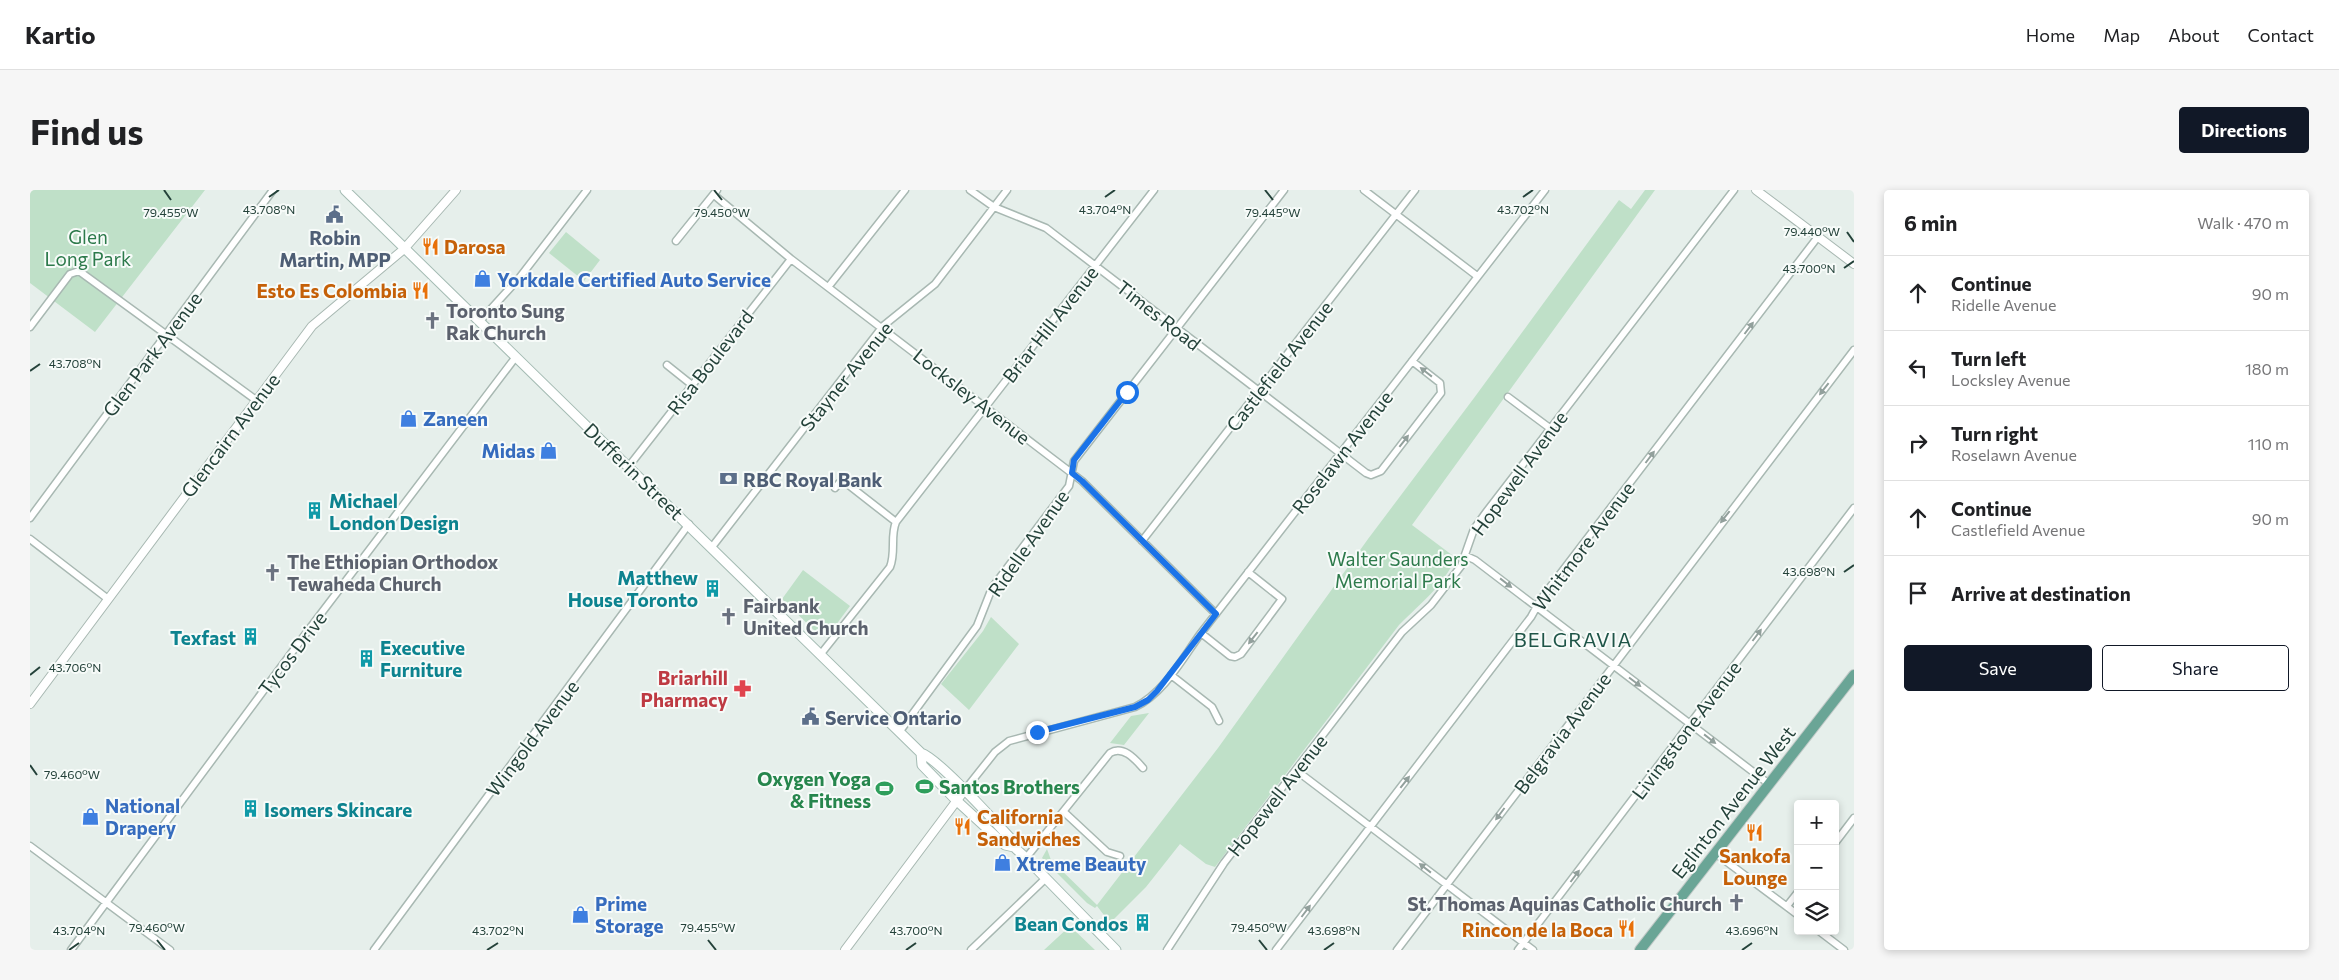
<!DOCTYPE html>
<meta charset="utf-8">
<style>
body{margin:0;font-family:Commissioner,sans-serif;background:#f6f6f6;color:#202124}
.controls{position:absolute;right:15px;bottom:15px;display:grid;overflow:hidden;border-radius:5px;box-shadow:0 2px 8px #0003}
.controls button{width:45px;height:45px;display:grid;place-items:center;padding:0;border:0;border-bottom:1px solid #e0e0e0;background:#fff;color:#202124;font:25px sans-serif}
.stop{position:absolute;width:15px;height:15px;margin:-11px;border:4px solid #1a73e8;border-radius:50%;background:#fff}
.stop.end{background:#1a73e8;border-color:#fff;box-shadow:0 1px 5px #0008}
.list{margin:0;padding:0;list-style:none}
h2{display:flex;justify-content:space-between;align-items:center;height:65px;margin:0;padding:0 20px;font-size:21px}
h2 small{font-size:16px;font-weight:400;color:#757577}
.list li{display:grid;grid-template-columns:32px 1fr auto;gap:15px;align-items:center;box-sizing:border-box;height:75px;padding:0 20px;border-top:1px solid #e0e0e0}
.list b{display:block;font-size:19px;white-space:nowrap}
.list p{margin:0;font-size:16px;white-space:nowrap;color:#757577}
.list em{font-size:16px;font-style:normal;color:#757577}
.actions{display:flex;gap:10px;padding:15px 20px}
.actions a{flex:1;padding:11px 0;border:1px solid #111827;border-radius:5px;text-align:center;font-size:18px;color:#111827}
.actions .main{background:#111827;color:#fff}
.icon{flex:none;width:28px;height:28px;fill:none;stroke:currentColor;stroke-width:2;stroke-linecap:round;stroke-linejoin:round}
.map{position:relative;flex:none;width:1824px;height:760px;overflow:hidden;border-radius:5px}
header{display:flex;align-items:center;gap:30px;box-sizing:border-box;height:70px;padding:0 25px;background:#fff;border-bottom:1px solid #e0e0e0}
header strong{font-size:24px}
nav{display:flex;gap:28px;margin-inline-start:auto;font-size:18px}
.intro{display:flex;align-items:center;justify-content:space-between;box-sizing:border-box;height:120px;padding:0 30px}
h1{margin:0;font-size:35px}
.button{padding:12px 22px;border-radius:5px;background:#111827;color:#fff;font-size:18px;font-weight:700}
main{display:flex;gap:30px;padding:0 30px}
aside{flex:1;background:#fff;border-radius:5px;box-shadow:0 2px 8px #0003}
.map>svg:first-child{display:block}
.green{fill:#bfe0c8}
.lines{fill:none;stroke-linecap:round;stroke-linejoin:round}
.minor-casing{stroke:#a8b8b2;stroke-width:9}
.tertiary-casing{stroke:#a8b8b2;stroke-width:10}
.secondary-casing{stroke:#a4bbb3;stroke-width:11}
.primary-casing{stroke:#c2cac8;stroke-width:12}
.minor{stroke:#fff;stroke-width:6}
.tertiary{stroke:#fff;stroke-width:8}
.secondary{stroke:#fff;stroke-width:9}
.primary{stroke:#6aa596;stroke-width:10}
.oneway{fill:#92a09c}
.route{stroke:#1a73e8;stroke-width:6}
.ticks{fill:none;stroke:#24423a;stroke-width:2}
.labels{text-anchor:middle;dominant-baseline:central;stroke-width:4;stroke-linejoin:round;paint-order:stroke}
.park-label{font-size:19px;fill:#2d7a4b;stroke:#f7fbf9}
.service-label{font-size:19px;font-weight:bold;fill:#4e5e75;stroke:#f7fbf9;text-anchor:start}
.food-label{font-size:19px;font-weight:bold;fill:#c56008;stroke:#f7fbf9;text-anchor:start}
.shop-label{font-size:19px;font-weight:bold;fill:#366cbe;stroke:#f7fbf9;text-anchor:start}
.worship-label{font-size:19px;font-weight:bold;fill:#5b616d;stroke:#f7fbf9;text-anchor:start}
.street-label{font-size:19px;fill:#24423a;stroke:#f7fbf9}
.culture-label{font-size:19px;font-weight:bold;fill:#0d838f;stroke:#f7fbf9;text-anchor:start}
.health-label{font-size:19px;font-weight:bold;fill:#be3a42;stroke:#f7fbf9;text-anchor:end}
.leisure-label{font-size:19px;font-weight:bold;fill:#27864d;stroke:#f7fbf9;text-anchor:end}
.neighbourhood-label{font-size:20px;letter-spacing:1px;fill:#1f5548;stroke:#f7fbf9}
.ticks-label{font-size:12px;text-anchor:middle;fill:#24423a;stroke:#f7fbf9;stroke-width:4;stroke-linejoin:round;paint-order:stroke}
</style>
<header>
<strong>Kartio</strong>
<nav><a>Home</a><a>Map</a><a>About</a><a>Contact</a></nav>
</header>
<div class="intro"><h1>Find us</h1><a class="button">Directions</a></div>
<main>
<div class="map">
<svg width="1824" height="760" viewBox="0 0 1824 760">
<rect width="100%" height="100%" fill="#e6efeb"/>
<path class="green" d="M0,0H175L65,142L0,93Z
M1615,0H1625L1382,335L1426,368C1412,397 1391,413 1369,435L1185,677L1176,674L1150,654L1116,697L1080,733L1067,716L1065,718L1057,713L1012,668L1017,659L1021,670L1067,715L1188,558L1338,349L1444,208L1589,10L1601,19Z
M536,42L570,70L554,91L519,63Z
M773,380L820,416L797,447L790,446L752,409Z
M961,427L989,454L939,520L911,494L953,441Z
M1119,523L1094,555L1080,553L1101,526Z
M1040,736L1065,760H1014Z"/>
<g class="lines">
<defs>
<path id="minor" d="M940,0L964,17L1016,38L1336,283L1341,285L1351,281L1411,203L1410,193L1382,171
M1334,0L1447,86
M684,5L761,69L1052,291L1186,424
M646,51L687,0
M799,96L875,0
M450,131L490,87L557,0
M0,137L40,84L49,81L226,210
M637,175L662,195
M1478,207L1521,239
M599,276L761,69
M805,298L809,293H816L866,332
M0,328L243,0
M0,349L78,409
M1112,351L1385,0
M682,357L853,136L905,94L977,0
M1436,366L1445,370L1739,594
M1171,443L1200,466L1205,467L1211,464L1252,409L1218,382
M790,465L860,377C866,362 860,346 866,332L1124,0
M1141,485L1182,517L1189,531
M870,541L947,436L962,398L1039,296L1044,271L1254,0
M1267,581L1503,760
M934,601L965,562L979,551L1105,517C1134,503 1152,469 1171,443L1515,0
M1034,622L1077,662L1090,666
M1805,653L1824,628
M0,656L140,760
M1685,663L1768,725
M996,668L1080,563C1093,555 1105,569 1113,578
M1757,716L1768,702
M1789,741L1814,760
M41,760L277,442L485,168
M344,760L659,334
M941,760L1015,689
M1137,760L1194,673L1372,442L1401,415L1431,376L1444,339L1457,321L1704,0
M1246,760L1501,427L1511,409L1787,48
M1367,760L1824,160
M1488,760L1824,318"/>
<path id="tertiary" d="M1726,0L1824,74
M0,514L282,136L374,59L426,0
M815,760L934,601"/>
<path id="secondary" d="M315,0L891,563C909,569 965,632 982,650L984,657
M891,563L892,575L927,611L975,655L984,657L996,668L1086,760"/>
<path id="primary" d="M1610,760L1824,485"/>
</defs>
<use href="#minor" class="minor-casing"/>
<use href="#tertiary" class="tertiary-casing"/>
<use href="#secondary" class="secondary-casing"/>
<use href="#primary" class="primary-casing"/>
<use href="#minor" class="minor"/>
<use href="#tertiary" class="tertiary"/>
<use href="#secondary" class="secondary"/>
<use href="#primary" class="primary"/>
</g>
<defs><path id="oneway-solid" d="M-6-.8H1V-3.2L6.5 0L1 3.2V.8H-6Z" transform="scale(1.25)"/></defs>
<g class="oneway">
<use href="#oneway-solid" transform="translate(1719 138) rotate(-53)"/>
<use href="#oneway-solid" transform="translate(1396 182) rotate(-142)"/>
<use href="#oneway-solid" transform="translate(1794 199) rotate(128)"/>
<use href="#oneway-solid" transform="translate(1374 251) rotate(-52)"/>
<use href="#oneway-solid" transform="translate(1620 267) rotate(-53)"/>
<use href="#oneway-solid" transform="translate(1695 327) rotate(128)"/>
<use href="#oneway-solid" transform="translate(1476 393) rotate(38)"/>
<use href="#oneway-solid" transform="translate(1727 445) rotate(-53)"/>
<use href="#oneway-solid" transform="translate(1223 448) rotate(128)"/>
<use href="#oneway-solid" transform="translate(1605 492) rotate(37)"/>
<use href="#oneway-solid" transform="translate(1680 549) rotate(38)"/>
<use href="#oneway-solid" transform="translate(1375 592) rotate(-52)"/>
<use href="#oneway-solid" transform="translate(1470 624) rotate(127)"/>
<use href="#oneway-solid" transform="translate(1395 678) rotate(-142)"/>
<use href="#oneway-solid" transform="translate(1545 686) rotate(-53)"/>
<use href="#oneway-solid" transform="translate(1276 721) rotate(-53)"/>
</g>
<g class="lines">
<path class="route" d="M1007,542L1105,517L1118,510L1127,501L1186,424L1052,291L1042,283L1044,270L1097,202"/>
</g>
<path class="ticks" d="M134,0L141,10M684,0L692,10M1235,0L1243,10M239,7L249,0M1075,7L1085,0M1493,7L1503,0M1817,42L1824,52M1814,78L1824,71M0,181L10,174M1814,382L1824,375M0,485L10,477M0,575L7,585M127,750L135,760M678,750L686,760M1229,750L1237,760M39,760L49,753M457,760L468,753M876,760L886,753M1294,760L1304,753M1712,760L1722,753"/>
<defs>
<symbol id="civic-bare" viewBox="-9 -9 18 18"><path d="M-.6-6.5H3V-4.5H.6V-3L4-1V1h2V6H-6V1h2V-1L-.6-3ZM-1.2 2.5V6h2.4V2.5Z" fill="#5c6f8a" stroke="#f7fbf9" stroke-width="2.5" paint-order="stroke"/></symbol>
<symbol id="restaurant-bare" viewBox="-9 -9 18 18"><path d="M-5-6h1v4h1v-4h1v4h1v-4h1v5L-1.5 .5V6h-2V.5L-5-1ZM5-6V6H3V1.5H1.5Q1.5-4 5-6Z" fill="#e8710a" stroke="#f7fbf9" stroke-width="2.5" paint-order="stroke"/></symbol>
<symbol id="shop-bare" viewBox="-9 -9 18 18"><path d="M-5-2.5h2.3a2.7 3.5 0 0 1 5.4 0H5L5.5 6h-11ZM-1.5-2.5h3a1.5 2.3 0 0 0-3 0Z" fill="#3f7fe0" stroke="#f7fbf9" stroke-width="2.5" paint-order="stroke"/></symbol>
<symbol id="church-bare" viewBox="-9 -9 18 18"><path d="M-1.2-6h2.4v3.5h3.3v2.4h-3.3V6h-2.4V-.1h-3.3v-2.4h3.3Z" fill="#6b7280" stroke="#f7fbf9" stroke-width="2.5" paint-order="stroke"/></symbol>
<symbol id="bank-bare" viewBox="-9 -9 18 18"><path d="M-6-4H6V4H-6ZM0-2.3a2.3 2.3 0 1 0 0 4.6a2.3 2.3 0 1 0 0-4.6Z" fill="#5c6f8a" stroke="#f7fbf9" stroke-width="2.5" paint-order="stroke"/></symbol>
<symbol id="building-bare" viewBox="-9 -9 18 18"><path d="M-4-6H4V6H1V3H-1V6H-4ZM-2.5-4.3h1.7v1.8h-1.7ZM.8-4.3h1.7v1.8H.8ZM-2.5-1h1.7V.8h-1.7ZM.8-1h1.7V.8H.8Z" fill="#0f9aa8" stroke="#f7fbf9" stroke-width="2.5" paint-order="stroke"/></symbol>
<symbol id="pharmacy-bare" viewBox="-9 -9 18 18"><path d="M-2-6h4v4h4v4h-4v4h-4v-4h-4v-4h4Z" fill="#e0444e" stroke="#f7fbf9" stroke-width="2.5" paint-order="stroke"/></symbol>
<symbol id="stadium-bare" viewBox="-9 -9 18 18"><path d="M0-5a6.5 5 0 1 0 0 10a6.5 5 0 1 0 0-10ZM-3.5-1.8h7v3.6h-7Z" fill="#2e9e5b" stroke="#f7fbf9" stroke-width="2.5" paint-order="stroke"/></symbol>
</defs>
<g fill-rule="evenodd">
<use href="#civic-bare" x="292" y="12" width="25" height="25"/>
<use href="#restaurant-bare" x="388" y="44" width="25" height="25"/>
<use href="#shop-bare" x="440" y="76" width="25" height="25"/>
<use href="#restaurant-bare" x="378" y="88" width="25" height="25"/>
<use href="#church-bare" x="390" y="118" width="25" height="25"/>
<use href="#shop-bare" x="366" y="216" width="25" height="25"/>
<use href="#shop-bare" x="506" y="248" width="25" height="25"/>
<use href="#bank-bare" x="686" y="276" width="25" height="25"/>
<use href="#building-bare" x="272" y="308" width="25" height="25"/>
<use href="#church-bare" x="230" y="370" width="25" height="25"/>
<use href="#building-bare" x="670" y="386" width="25" height="25"/>
<use href="#church-bare" x="686" y="414" width="25" height="25"/>
<use href="#building-bare" x="208" y="434" width="25" height="25"/>
<use href="#building-bare" x="324" y="456" width="25" height="25"/>
<use href="#pharmacy-bare" x="700" y="486" width="25" height="25"/>
<use href="#civic-bare" x="768" y="514" width="25" height="25"/>
<use href="#stadium-bare" x="882" y="584" width="25" height="25"/>
<use href="#stadium-bare" x="842" y="586" width="25" height="25"/>
<use href="#building-bare" x="208" y="606" width="25" height="25"/>
<use href="#shop-bare" x="48" y="614" width="25" height="25"/>
<use href="#restaurant-bare" x="920" y="624" width="25" height="25"/>
<use href="#restaurant-bare" x="1712" y="630" width="25" height="25"/>
<use href="#shop-bare" x="960" y="660" width="25" height="25"/>
<use href="#church-bare" x="1694" y="700" width="25" height="25"/>
<use href="#shop-bare" x="538" y="712" width="25" height="25"/>
<use href="#building-bare" x="1100" y="720" width="25" height="25"/>
<use href="#restaurant-bare" x="1584" y="726" width="25" height="25"/>
</g>
<g class="labels">
<g class="park-label">
<text x="58" y="46">Glen<tspan x="58" dy="22">Long Park</tspan></text>
<text x="1368" y="368">Walter Saunders<tspan x="1368" dy="22">Memorial Park</tspan></text>
</g>
<g class="service-label">
<text x="305" y="47" text-anchor="middle">Robin<tspan x="305" dy="22">Martin, MPP</tspan></text>
<text x="713" y="289">RBC Royal Bank</text>
<text x="795" y="527">Service Ontario</text>
</g>
<g class="food-label">
<text x="414" y="56">Darosa</text>
<text x="377" y="100" text-anchor="end">Esto Es Colombia</text>
<text x="947" y="626">California<tspan x="947" dy="22">Sandwiches</tspan></text>
<text x="1725" y="665" text-anchor="middle">Sankofa<tspan x="1725" dy="22">Lounge</tspan></text>
<text x="1583" y="739" text-anchor="end">Rincon de la Boca</text>
</g>
<g class="shop-label">
<text x="467" y="89">Yorkdale Certified Auto Service</text>
<text x="393" y="228">Zaneen</text>
<text x="505" y="260" text-anchor="end">Midas</text>
<text x="75" y="615">National<tspan x="75" dy="22">Drapery</tspan></text>
<text x="986" y="673">Xtreme Beauty</text>
<text x="565" y="713">Prime<tspan x="565" dy="22">Storage</tspan></text>
</g>
<g class="worship-label">
<text x="416" y="120">Toronto Sung<tspan x="416" dy="22">Rak Church</tspan></text>
<text x="257" y="371">The Ethiopian Orthodox<tspan x="257" dy="22">Tewaheda Church</tspan></text>
<text x="713" y="415">Fairbank<tspan x="713" dy="22">United Church</tspan></text>
<text x="1692" y="713" text-anchor="end">St. Thomas Aquinas Catholic Church</text>
</g>
<g class="street-label">
<text transform="translate(1129 125) rotate(38)">Times Road</text>
<text transform="translate(1020 134) rotate(-52)">Briar Hill Avenue</text>
<text transform="translate(122 164) rotate(-53)">Glen Park Avenue</text>
<text transform="translate(680 172) rotate(-52)">Risa Boulevard</text>
<text transform="translate(1249 176) rotate(-52)">Castlefield Avenue</text>
<text transform="translate(816 186) rotate(-51)">Stayner Avenue</text>
<text transform="translate(942 206) rotate(38)">Locksley Avenue</text>
<text transform="translate(200 245) rotate(-53)">Glencairn Avenue</text>
<text transform="translate(1312 262) rotate(-52)">Roselawn Avenue</text>
<text transform="translate(604 281) rotate(44)">Dufferin Street</text>
<text transform="translate(1489 283) rotate(-54)">Hopewell Avenue</text>
<text transform="translate(998 353) rotate(-55)">Ridelle Avenue</text>
<text transform="translate(1553 356) rotate(-53)">Whitmore Avenue</text>
<text transform="translate(262 463) rotate(-53)">Tycos Drive</text>
<text transform="translate(1656 540) rotate(-53)">Livingstone Avenue</text>
<text transform="translate(1532 543) rotate(-53)">Belgravia Avenue</text>
<text transform="translate(502 548) rotate(-53)">Wingold Avenue</text>
<text transform="translate(1247 605) rotate(-52)">Hopewell Avenue</text>
<text transform="translate(1703 612) rotate(-52)">Eglinton Avenue West</text>
</g>
<g class="culture-label">
<text x="299" y="310">Michael<tspan x="299" dy="22">London Design</tspan></text>
<text x="668" y="387" text-anchor="end">Matthew<tspan x="668" dy="22">House Toronto</tspan></text>
<text x="206" y="447" text-anchor="end">Texfast</text>
<text x="350" y="457">Executive<tspan x="350" dy="22">Furniture</tspan></text>
<text x="234" y="619">Isomers Skincare</text>
<text x="1098" y="733" text-anchor="end">Bean Condos</text>
</g>
<g class="health-label">
<text x="698" y="487">Briarhill<tspan x="698" dy="22">Pharmacy</tspan></text>
</g>
<g class="leisure-label">
<text x="841" y="588">Oxygen Yoga<tspan x="841" dy="22">&amp; Fitness</tspan></text>
<text x="909" y="596" text-anchor="start">Santos Brothers</text>
</g>
<g class="neighbourhood-label">
<text x="1543" y="449">BELGRAVIA</text>
</g>
</g>
<g class="ticks-label">
<text x="239" y="24">43.708°N</text>
<text x="1075" y="24">43.704°N</text>
<text x="1493" y="24">43.702°N</text>
<text x="141" y="27">79.455°W</text>
<text x="692" y="27">79.450°W</text>
<text x="1243" y="27">79.445°W</text>
<text x="1782" y="46">79.440°W</text>
<text x="1779" y="83">43.700°N</text>
<text x="45" y="178">43.708°N</text>
<text x="1779" y="386">43.698°N</text>
<text x="45" y="482">43.706°N</text>
<text x="42" y="589">79.460°W</text>
<text x="127" y="742">79.460°W</text>
<text x="678" y="742">79.455°W</text>
<text x="1229" y="742">79.450°W</text>
<text x="49" y="745">43.704°N</text>
<text x="468" y="745">43.702°N</text>
<text x="886" y="745">43.700°N</text>
<text x="1304" y="745">43.698°N</text>
<text x="1722" y="745">43.696°N</text>
</g>
</svg>
<div class="controls">
<button>+</button>
<button>−</button>
<button><svg class="icon" aria-label="layers" viewBox="0 0 24 24"><path d="M12 4l9 5-9 5-9-5zM3 14l9 5 9-5"/></svg></button>
</div>
<div class="stop" style="left:1097px;top:202px"></div>
<div class="stop end" style="left:1007px;top:542px"></div>
</div>
<aside>
<h2>6 min<small>Walk · 470 m</small></h2>
<ul class="list">
<li><svg class="icon" aria-label="ahead" viewBox="0 0 24 24"><path d="M12 20V5M6 11l6-6 6 6"/></svg><div><b>Continue</b><p>Ridelle Avenue</p></div><em>90 m</em></li>
<li><svg class="icon" aria-label="left" viewBox="0 0 24 24"><path d="M17 20v-9H6M10 6l-5 5 5 5"/></svg><div><b>Turn left</b><p>Locksley Avenue</p></div><em>180 m</em></li>
<li><svg class="icon" aria-label="right" viewBox="0 0 24 24"><path d="M7 20v-9h11M14 6l5 5-5 5"/></svg><div><b>Turn right</b><p>Roselawn Avenue</p></div><em>110 m</em></li>
<li><svg class="icon" aria-label="ahead" viewBox="0 0 24 24"><path d="M12 20V5M6 11l6-6 6 6"/></svg><div><b>Continue</b><p>Castlefield Avenue</p></div><em>90 m</em></li>
<li><svg class="icon" aria-label="arrive" viewBox="0 0 24 24"><path d="M6 21V4h12l-3 4 3 4H6"/></svg><div><b>Arrive at destination</b></div></li>
</ul>
<div class="actions"><a class="main">Save</a><a>Share</a></div>
</aside>
</main>
